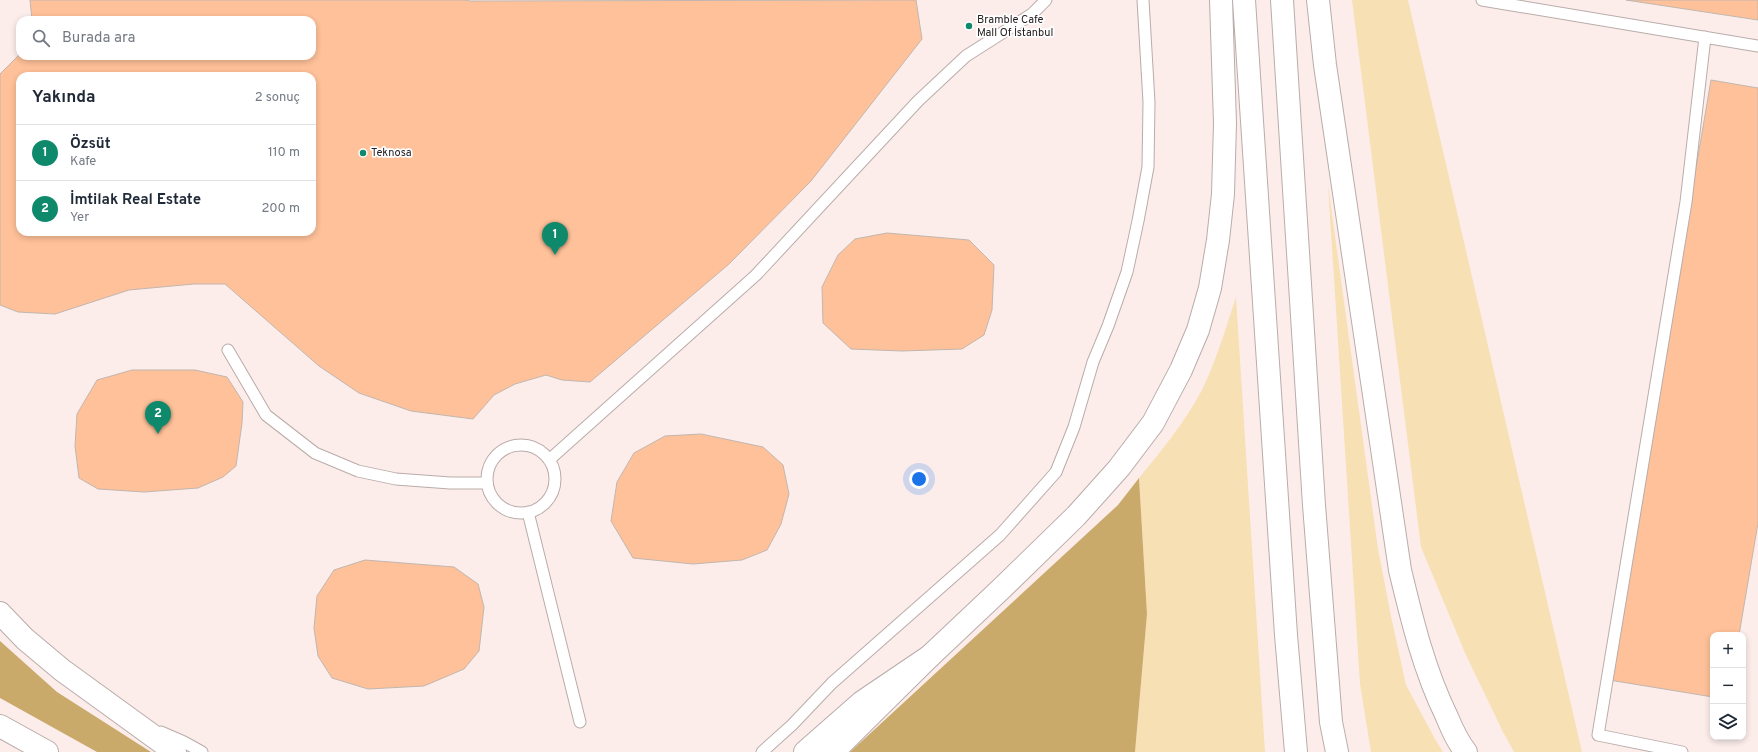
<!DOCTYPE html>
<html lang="tr">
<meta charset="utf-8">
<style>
body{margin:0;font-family:Overpass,sans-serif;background:#f2f2f3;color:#1f2937}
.controls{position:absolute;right:12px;bottom:12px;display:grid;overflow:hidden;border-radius:8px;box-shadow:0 2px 6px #0003}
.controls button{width:36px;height:36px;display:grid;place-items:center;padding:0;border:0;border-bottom:1px solid #e0e1e3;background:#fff;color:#1f2937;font:20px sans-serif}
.you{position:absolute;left:919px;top:479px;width:14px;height:14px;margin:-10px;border:3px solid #fff;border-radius:50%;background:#1a73e8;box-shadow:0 0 0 6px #1a73e833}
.badge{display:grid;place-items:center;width:26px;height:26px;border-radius:50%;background:#0f896c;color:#fff;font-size:13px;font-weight:700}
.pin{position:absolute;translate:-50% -33px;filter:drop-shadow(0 1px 2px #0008)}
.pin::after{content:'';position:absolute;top:21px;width:14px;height:12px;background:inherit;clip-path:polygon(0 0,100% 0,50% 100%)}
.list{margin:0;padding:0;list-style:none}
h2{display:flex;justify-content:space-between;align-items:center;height:52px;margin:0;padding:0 16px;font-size:17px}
h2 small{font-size:13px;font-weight:400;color:#747a83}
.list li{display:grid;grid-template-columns:26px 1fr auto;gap:12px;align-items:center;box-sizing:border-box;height:56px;padding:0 16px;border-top:1px solid #e0e1e3}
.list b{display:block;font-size:15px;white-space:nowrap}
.list p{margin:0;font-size:13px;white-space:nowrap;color:#747a83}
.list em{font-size:13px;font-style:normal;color:#747a83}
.icon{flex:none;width:22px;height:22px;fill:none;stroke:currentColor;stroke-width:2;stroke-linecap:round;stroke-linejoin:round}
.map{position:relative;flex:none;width:1758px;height:752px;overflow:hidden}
.search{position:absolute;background:#fff;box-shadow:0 2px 6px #0003;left:16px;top:16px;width:300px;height:44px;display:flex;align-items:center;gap:10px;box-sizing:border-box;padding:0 14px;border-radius:12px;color:#747a83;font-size:15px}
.panel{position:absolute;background:#fff;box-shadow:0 2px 6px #0003;left:16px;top:72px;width:300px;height:164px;border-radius:12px}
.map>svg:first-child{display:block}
.green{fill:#f7e0b4}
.forest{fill:#c9aa6b}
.building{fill:#fec199;stroke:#c2b6af;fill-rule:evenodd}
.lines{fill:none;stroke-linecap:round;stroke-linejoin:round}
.lane-casing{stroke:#b9acaa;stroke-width:13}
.primary-casing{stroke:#b9acaa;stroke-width:24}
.highway-casing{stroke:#b9acaa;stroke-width:24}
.lane{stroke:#fff;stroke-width:11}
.primary{stroke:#fff;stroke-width:22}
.highway{stroke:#fff;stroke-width:22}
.poi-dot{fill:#0f896c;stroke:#fff;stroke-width:1.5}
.labels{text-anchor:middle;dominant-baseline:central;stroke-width:3.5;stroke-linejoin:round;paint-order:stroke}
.poi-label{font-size:11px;fill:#262020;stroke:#fff;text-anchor:start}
</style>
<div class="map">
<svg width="1758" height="752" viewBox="0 0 1758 752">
<rect width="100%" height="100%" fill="#fcedeb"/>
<path class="green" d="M1352,0H1408L1582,752H1514L1503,732L1465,653L1421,547Z
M1328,185L1378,549L1391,616L1406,685L1435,739L1443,752H1371L1360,684Z
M1236,297L1265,752H1135L1147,614L1139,478C1162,450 1185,422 1202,390C1216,361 1226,328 1236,297Z"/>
<path class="forest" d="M1139,478L1147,614L1135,752H850L1118,505Z
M0,641L57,692L151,752H97L0,698Z"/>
<path class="building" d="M30,0H465L470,1L916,0L922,39L811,181L729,264L590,382L562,380L546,375L515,384L494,395L473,419L411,411L359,393L319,366L225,284H194L129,290L55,314L18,312L0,305V74L20,54V56H312V20H32ZM20,76H312V232H20Z
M1626,0H1758V20Z
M1711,80L1758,88V523L1739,635H1713V697L1609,680Z
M887,233L969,240L994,265L992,310L984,335L962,349L902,351L851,349L823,323L822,287L838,255L855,239Z
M132,370H195L227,377L243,402L242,423L236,466L223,477L198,488L144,492L98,489L79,478L75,446L77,414L97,380Z
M701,434L763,447L783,465L789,494L781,524L767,550L742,560L693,564L633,558L611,521L617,482L634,453L665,436Z
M365,560L454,567L478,584L484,607L479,651L464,669L424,686L368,689L332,678L318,656L314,628L317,596L334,570Z"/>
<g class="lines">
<defs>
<path id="lane" d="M1482,0L1758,46
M228,350L266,415L315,453L358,471L396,479L450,483H487
M487 479a34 34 0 1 1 68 0a34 34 0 1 1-68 0Z
M549,460L756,275L918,101L966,56L1032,14L1046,0
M528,512L580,722
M161,732L184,742L202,752
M762,752L792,725L832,683L1000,535L1056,472L1074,427L1093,362L1108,326L1127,272L1138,221L1148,167L1149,102L1143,0
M1682,752L1598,735L1686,202L1705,37"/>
<path id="primary" d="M1244,0L1286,635L1296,752
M1282,0L1314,505L1331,722L1337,752
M1318,0L1325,65L1400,570C1412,620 1424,670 1447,717C1452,729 1457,741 1466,752
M0,613L25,639L62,670L175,752
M805,752L862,702L930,656L1001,589L1076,516L1119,468L1153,423L1181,370L1198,330L1210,288L1218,240L1223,194L1225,123L1221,0"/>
<path id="highway" d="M0,726L47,752
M833,752L930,656"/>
</defs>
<use href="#lane" class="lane-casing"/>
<use href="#primary" class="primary-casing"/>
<use href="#highway" class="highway-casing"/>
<use href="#lane" class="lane"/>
<use href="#primary" class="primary"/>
<use href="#highway" class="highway"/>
</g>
<g class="poi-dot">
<circle cx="969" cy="26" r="4"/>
<circle cx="363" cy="153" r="4"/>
</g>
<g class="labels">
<g class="poi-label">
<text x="977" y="20">Bramble Cafe<tspan x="977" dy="13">Mall Of İstanbul</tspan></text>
<text x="371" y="153">Teknosa</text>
</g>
</g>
</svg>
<div class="controls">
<button>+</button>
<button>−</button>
<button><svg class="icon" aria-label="layers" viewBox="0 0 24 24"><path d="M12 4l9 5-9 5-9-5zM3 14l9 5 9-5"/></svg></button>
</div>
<div class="you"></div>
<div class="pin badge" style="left:555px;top:255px">1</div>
<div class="pin badge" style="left:158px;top:434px">2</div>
<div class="search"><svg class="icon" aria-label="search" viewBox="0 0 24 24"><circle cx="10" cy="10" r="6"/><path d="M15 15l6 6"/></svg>Burada ara</div>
<section class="panel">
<h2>Yakında<small>2 sonuç</small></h2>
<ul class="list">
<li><span class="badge">1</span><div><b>Özsüt</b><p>Kafe</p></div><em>110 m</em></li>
<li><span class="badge">2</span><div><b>İmtilak Real Estate</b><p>Yer</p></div><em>200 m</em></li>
</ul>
</section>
</div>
